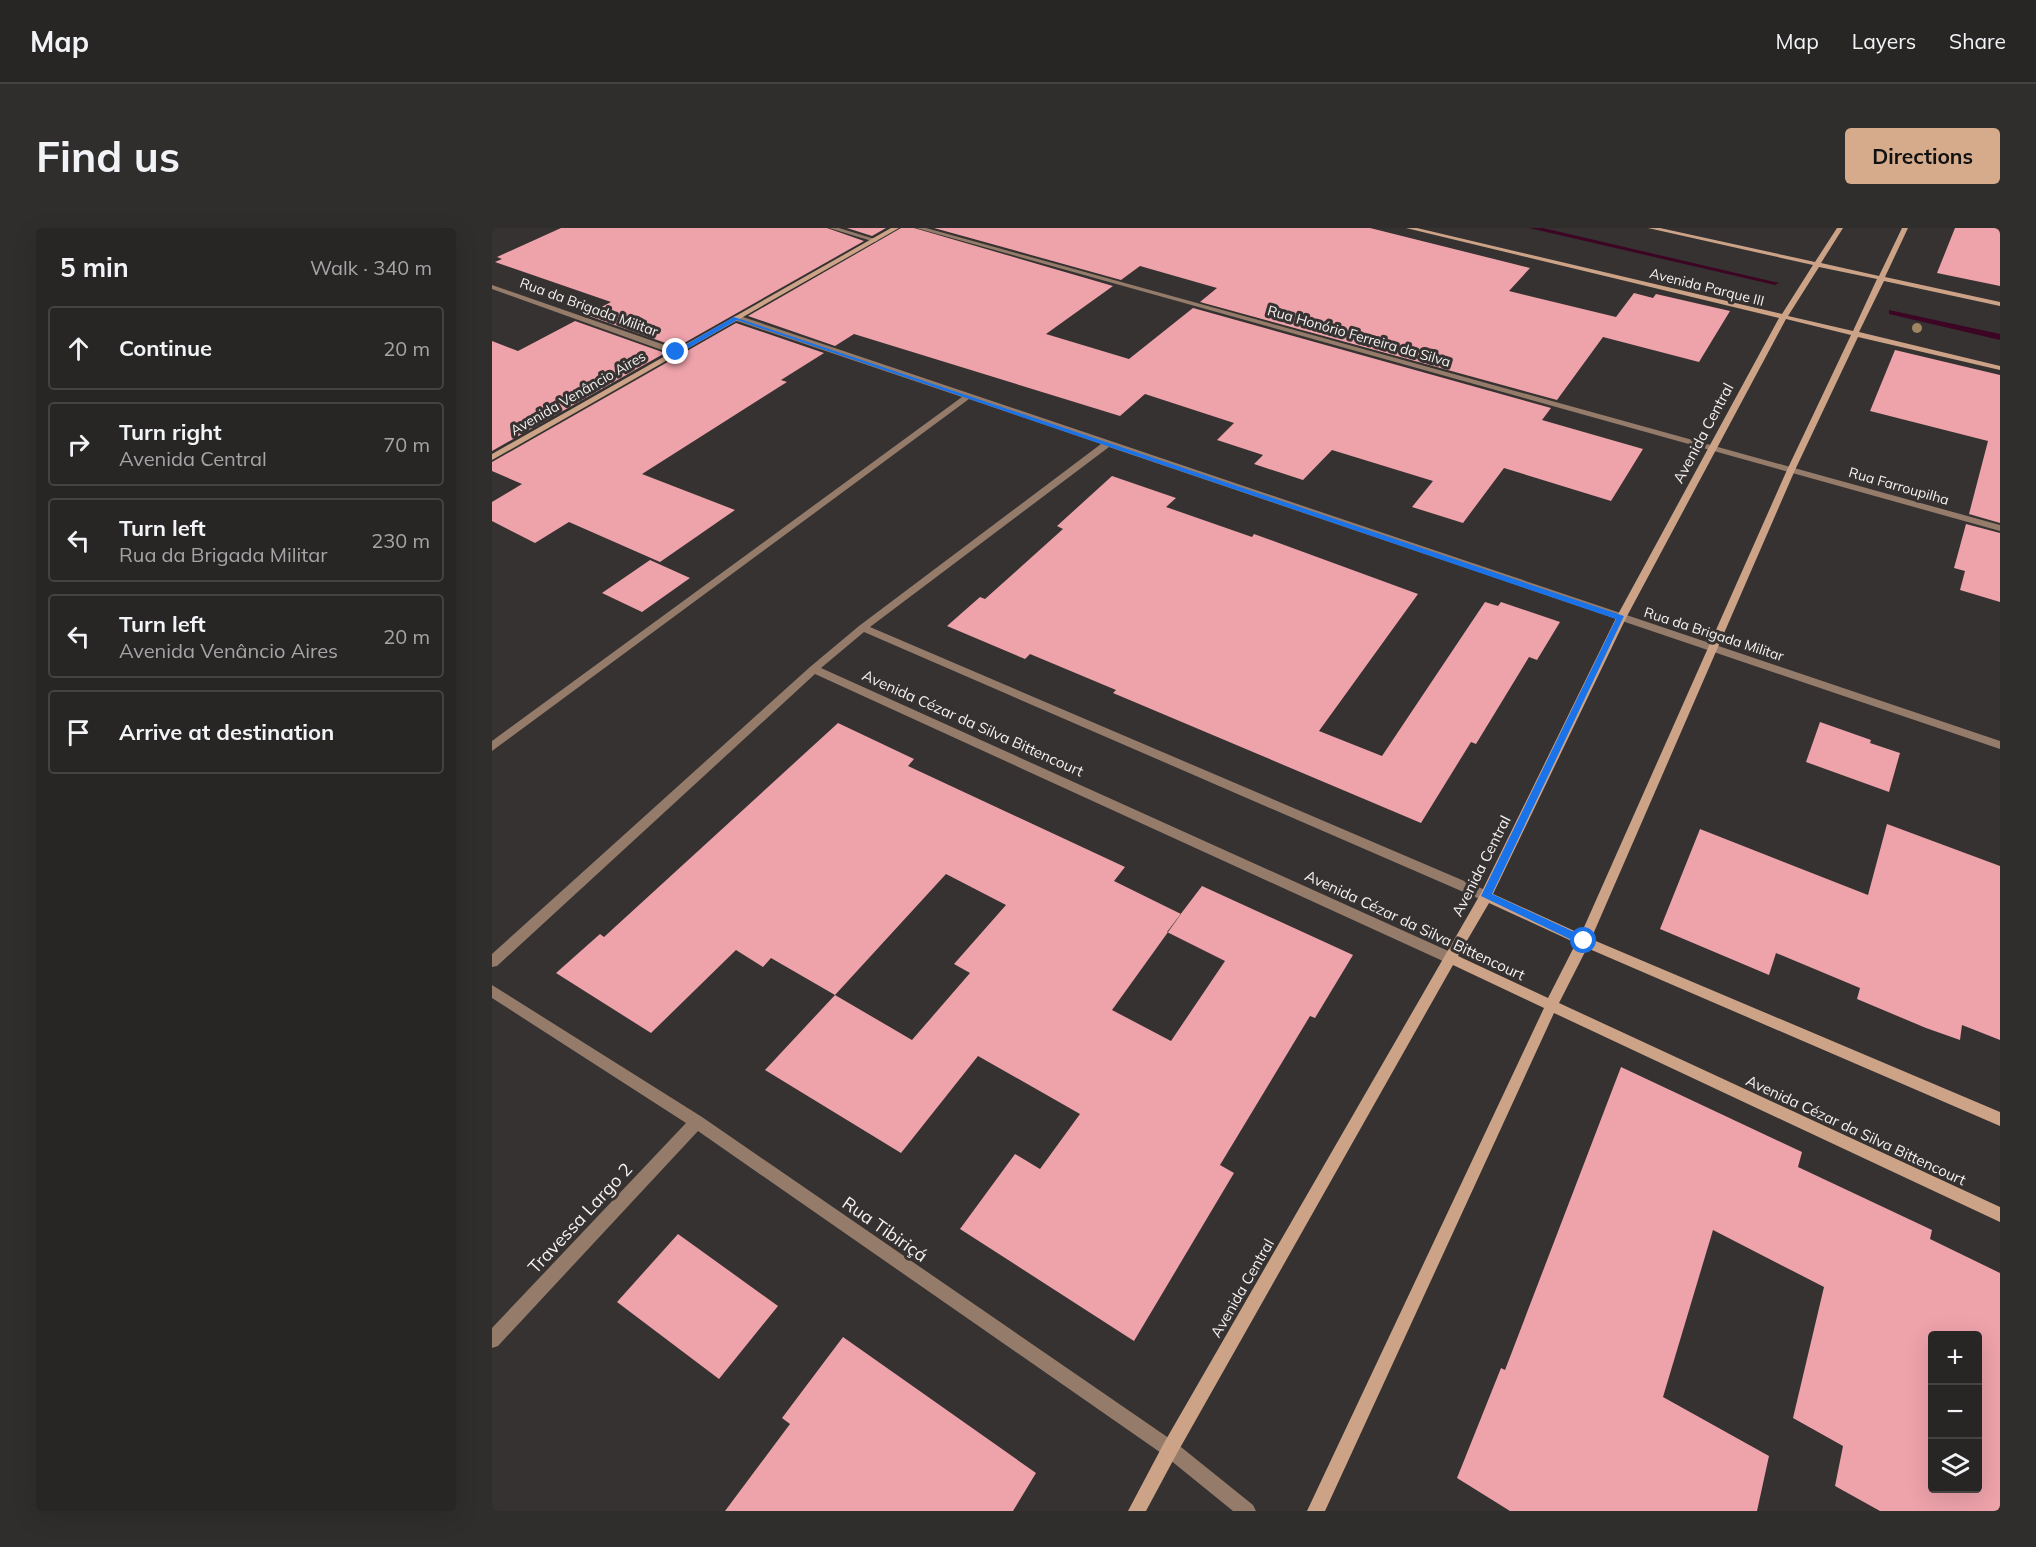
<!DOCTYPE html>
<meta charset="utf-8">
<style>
body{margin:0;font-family:Mulish,sans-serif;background:#302e2d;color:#f1f3f6}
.controls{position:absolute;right:18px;bottom:18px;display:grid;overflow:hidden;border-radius:6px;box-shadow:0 6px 24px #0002}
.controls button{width:54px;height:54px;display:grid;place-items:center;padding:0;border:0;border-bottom:2px solid #444342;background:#282625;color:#f1f3f6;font:30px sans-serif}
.stop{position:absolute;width:18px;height:18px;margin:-14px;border:4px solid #1a73e8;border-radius:50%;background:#fff}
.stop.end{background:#1a73e8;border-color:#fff;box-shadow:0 2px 6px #0008}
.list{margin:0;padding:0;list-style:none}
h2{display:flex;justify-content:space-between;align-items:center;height:78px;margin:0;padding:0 24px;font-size:26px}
h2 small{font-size:20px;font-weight:400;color:#a5a5a7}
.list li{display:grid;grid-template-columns:39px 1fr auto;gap:18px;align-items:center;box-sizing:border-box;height:84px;margin:0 12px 12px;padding:0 12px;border:2px solid #444342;border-radius:6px}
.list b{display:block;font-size:22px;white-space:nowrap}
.list p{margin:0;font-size:20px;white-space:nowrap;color:#a5a5a7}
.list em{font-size:20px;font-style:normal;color:#a5a5a7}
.icon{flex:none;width:33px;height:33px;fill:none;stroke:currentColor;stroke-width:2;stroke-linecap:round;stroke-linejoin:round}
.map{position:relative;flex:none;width:1508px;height:1283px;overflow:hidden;border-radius:6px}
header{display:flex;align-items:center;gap:36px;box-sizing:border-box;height:84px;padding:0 30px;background:#282625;border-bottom:2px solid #444342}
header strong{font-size:28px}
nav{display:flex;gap:33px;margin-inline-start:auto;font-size:21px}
.intro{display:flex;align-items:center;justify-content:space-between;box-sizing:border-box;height:144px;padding:0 36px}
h1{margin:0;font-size:42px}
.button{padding:15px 27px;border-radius:6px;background:#d6ab8b;color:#111;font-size:21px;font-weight:700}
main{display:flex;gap:36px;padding:0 36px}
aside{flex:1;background:#282625;border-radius:6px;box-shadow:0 6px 24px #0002}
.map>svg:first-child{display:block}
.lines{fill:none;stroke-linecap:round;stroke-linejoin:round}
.stream{fill:#3d0524;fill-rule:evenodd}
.building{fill:#eea2aa;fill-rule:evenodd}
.street{fill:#957b6a;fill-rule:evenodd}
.secondary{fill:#cda388;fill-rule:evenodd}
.tree{fill:#a08561}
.route{fill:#1a73e8}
.labels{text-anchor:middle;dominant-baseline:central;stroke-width:6;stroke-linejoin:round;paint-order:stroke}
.far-street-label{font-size:14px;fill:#f4f1f1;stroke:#363231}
.street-label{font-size:15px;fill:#f4f1f1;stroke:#363231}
.near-street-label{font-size:18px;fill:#f4f1f1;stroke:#363231}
</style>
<header>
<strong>Map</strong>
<nav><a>Map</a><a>Layers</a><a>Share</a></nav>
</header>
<div class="intro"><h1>Find us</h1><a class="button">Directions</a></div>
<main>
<aside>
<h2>5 min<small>Walk · 340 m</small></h2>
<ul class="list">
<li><svg class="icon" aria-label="ahead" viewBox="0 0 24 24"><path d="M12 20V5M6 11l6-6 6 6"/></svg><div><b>Continue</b></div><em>20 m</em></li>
<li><svg class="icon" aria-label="right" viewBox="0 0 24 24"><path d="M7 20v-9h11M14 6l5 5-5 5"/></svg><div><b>Turn right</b><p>Avenida Central</p></div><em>70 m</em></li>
<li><svg class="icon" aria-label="left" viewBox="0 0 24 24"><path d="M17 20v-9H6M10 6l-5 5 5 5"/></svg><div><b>Turn left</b><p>Rua da Brigada Militar</p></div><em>230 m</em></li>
<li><svg class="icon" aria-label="left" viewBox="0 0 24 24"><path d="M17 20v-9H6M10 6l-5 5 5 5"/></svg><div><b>Turn left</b><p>Avenida Venâncio Aires</p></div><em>20 m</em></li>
<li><svg class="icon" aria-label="arrive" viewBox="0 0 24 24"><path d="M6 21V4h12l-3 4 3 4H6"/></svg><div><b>Arrive at destination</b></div></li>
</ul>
</aside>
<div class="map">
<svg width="1508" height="1283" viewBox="0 0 1508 1283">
<rect width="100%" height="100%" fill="#363231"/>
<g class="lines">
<path class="stream" d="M1037,0H1051L1287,55L1283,57Z
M1397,82L1508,106V112L1397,86Z"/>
</g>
<path class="building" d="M69,0H335L372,13L185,119L94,87L119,74L3,34L10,31L5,29Z
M355,0H394L380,8Z
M409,0H422L621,58L554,106L637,131L701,80L1059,180L1050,192L1151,221L1119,273L1012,240L971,295L920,279L941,253L840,222L811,252L762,236L771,227L725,212L742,195L653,166L628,188L362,106L343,118L256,88Z
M442,0H878L1038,40L1017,63L1124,89L1142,65L1161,70L1164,66L1238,83L1207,134L1111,109L1065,172L708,74L725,60L648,38L629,52Z
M1463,0H1508V58L1445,45Z
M83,93L173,125L0,223V113L26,123Z
M244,95L332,125L289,152L295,154L150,246L243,282L168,334L77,294L43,315L0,293V274L30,256L0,243V234Z
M1403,122L1508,147V295L1477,286L1496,213L1378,183Z
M620,248L684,270L674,279L760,309L762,306L926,366L827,503L890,528L993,374L1006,378L1009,374L1068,394L1045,432L1037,429L984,516L979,514L929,595L621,465L624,462L538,426L533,431L455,398L488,369L493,371L571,301L565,298Z
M1474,296L1508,305V374L1468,362L1473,343L1462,340Z
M158,332L198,350L150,384L110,365Z
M1328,494L1379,512L1378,515L1408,525L1397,564L1314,534Z
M346,495L422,531L416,538L633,639L622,653L689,686L620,782L679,813L733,733L675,704L710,658L861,727L823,790L818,788L728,937L742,945L642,1113L468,1001L523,926L548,941L588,886L486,828L409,925L273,842L343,767L279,730L271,739L244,722L159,805L64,745L108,706L112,709ZM454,646L514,677L462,736L478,745L420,812L343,767Z
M1395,596L1508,638V812L1470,797L1468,812L1434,800L1365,771L1368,760L1284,725L1277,747L1168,701L1208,601L1376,667Z
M1129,839L1310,924L1306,939L1440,1002L1438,1011L1508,1045V1283H1388L1343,1258L1351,1218L1301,1190L1332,1059L1221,1002L1171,1169L1277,1228L1265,1283H1018L965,1250L1009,1140L1013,1142ZM1440,1107H1485V1260H1440Z
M186,1006L286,1078L227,1151L125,1074Z
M351,1109L544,1245L521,1283H233L298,1196L290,1190Z"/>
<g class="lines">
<path class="street" d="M337,0H347L386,12L383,14Z
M424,0H434L1508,297V303Z
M0,57L187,122L188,124L181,126L0,61Z
M242,88H248L1508,513V521L617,219L378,399L998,664L1000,668L998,672H990L372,404L329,440L963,726L964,730L963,734L958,735L953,734L323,446L5,738L0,739V726L318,439L367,398L609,216L477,171L0,523V513L470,169L242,92Z
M0,757L210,889L684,1215L761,1277L764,1283H741L672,1227L206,903L6,1118L0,1120V1100L194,895L0,770Z"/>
<path class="secondary" d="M399,0H407L0,232V226Z
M914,0H925L1290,86L1321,37L1156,0H1168L1323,34L1345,0H1351L1329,35L1387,48L1410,0H1416L1393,49L1508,74V78L1392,53L1367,104L1508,138V142L1366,109L1303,242L1099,711L1508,884V898L1095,720L1067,775L1508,979V994L1062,785L833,1283H815L1052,780L961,737L684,1227L654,1283H636L672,1215L989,665L1124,390L1287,90ZM1327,39L1385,51L1361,103L1296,88ZM1294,91L1359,107L1295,242L1089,706L1001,666L1134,390ZM997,675L1084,715L1056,770L966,728Z"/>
</g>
<circle class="tree" cx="1425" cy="100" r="5"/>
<path class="route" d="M242,89L1132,388L1000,666L1095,710V716H1088L989,668L1124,391L245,92L186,126L181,124Z"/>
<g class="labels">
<g class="far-street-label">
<text transform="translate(1215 59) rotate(14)">Avenida Parque III</text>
<text transform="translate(97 79) rotate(20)">Rua da Brigada Militar</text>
<text transform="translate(867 108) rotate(16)">Rua Honório Ferreira da Silva</text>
<text transform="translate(86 165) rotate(-30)">Avenida Venâncio Aires</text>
<text transform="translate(1407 258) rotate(16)">Rua Farroupilha</text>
<text transform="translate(1222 406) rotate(18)">Rua da Brigada Militar</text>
</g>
<g class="street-label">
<text transform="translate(1211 205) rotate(-62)">Avenida Central</text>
<text transform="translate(481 495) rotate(24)">Avenida Cézar da Silva Bittencourt</text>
<text transform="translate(989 638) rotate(-63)">Avenida Central</text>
<text transform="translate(923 697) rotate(25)">Avenida Cézar da Silva Bittencourt</text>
<text transform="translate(1364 902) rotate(25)">Avenida Cézar da Silva Bittencourt</text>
<text transform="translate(750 1060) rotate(-60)">Avenida Central</text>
</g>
<g class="near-street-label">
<text transform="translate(88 990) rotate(-47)">Travessa Largo 2</text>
<text transform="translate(393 1001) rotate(35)">Rua Tibiriçá</text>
</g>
</g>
</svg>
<div class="controls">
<button>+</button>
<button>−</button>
<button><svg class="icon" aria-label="layers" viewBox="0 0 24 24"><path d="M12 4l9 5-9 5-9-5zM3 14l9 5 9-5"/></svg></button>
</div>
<div class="stop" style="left:1092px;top:713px"></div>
<div class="stop end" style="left:184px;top:124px"></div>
</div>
</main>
